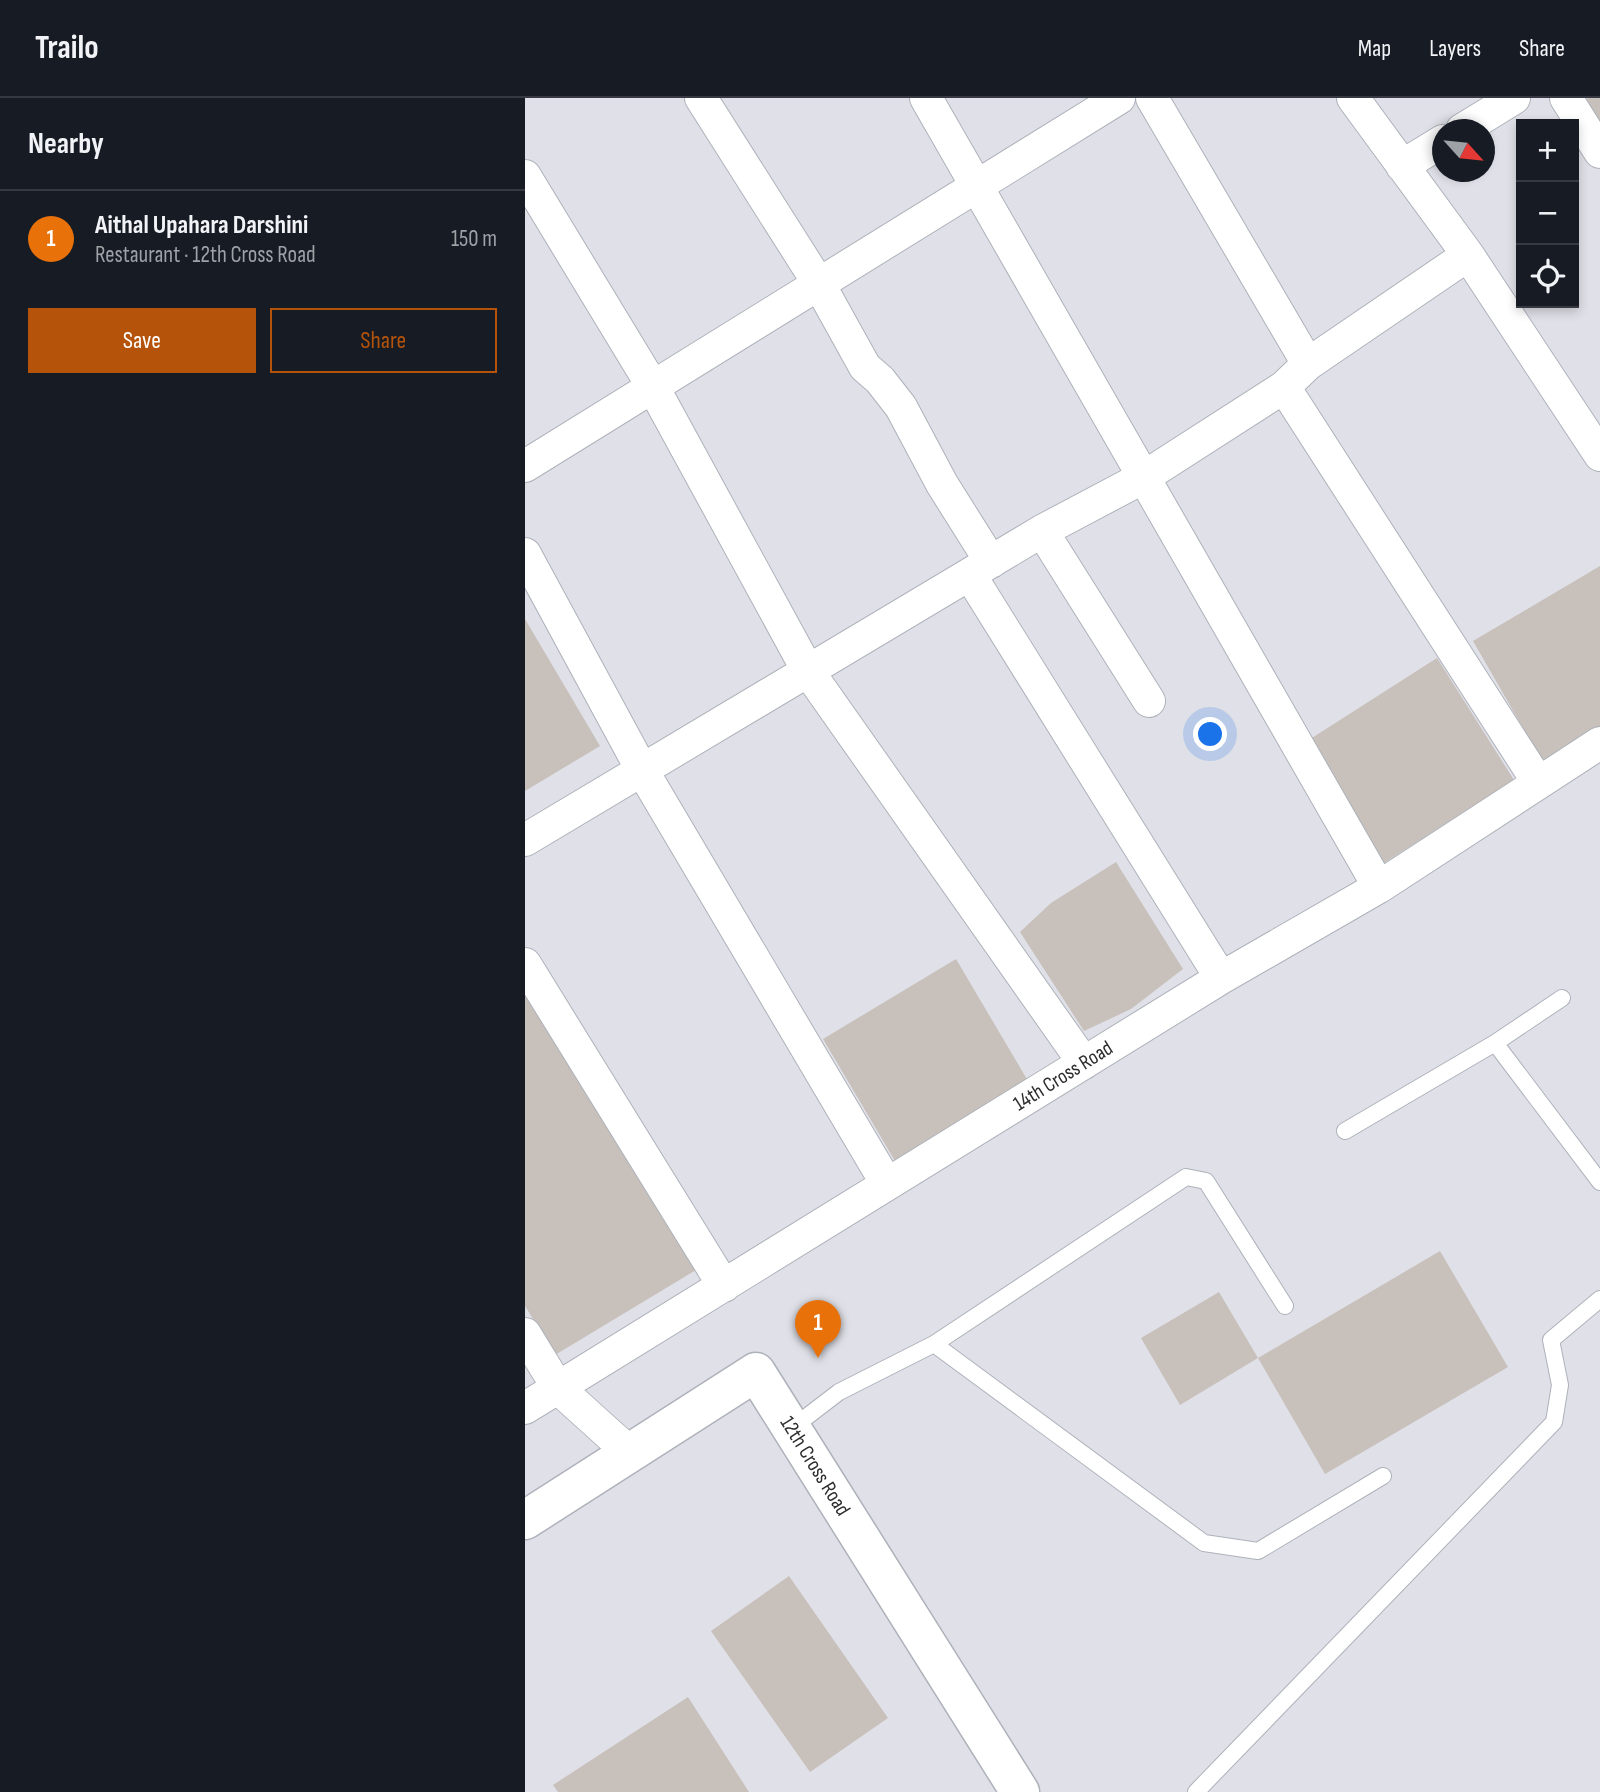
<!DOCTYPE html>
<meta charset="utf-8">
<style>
body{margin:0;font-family:"Sofia Sans Condensed",sans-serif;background:#242831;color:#f1f3f6}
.controls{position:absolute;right:21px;top:21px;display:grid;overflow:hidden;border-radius:0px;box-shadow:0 4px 10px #0003}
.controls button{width:63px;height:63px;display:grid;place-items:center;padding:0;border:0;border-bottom:2px solid #363941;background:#171b24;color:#f1f3f6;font:35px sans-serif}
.compass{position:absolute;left:907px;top:21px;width:63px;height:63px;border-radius:50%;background:#171b24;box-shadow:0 4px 10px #0003;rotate:117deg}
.you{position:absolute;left:686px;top:637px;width:24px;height:24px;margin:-18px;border:5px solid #fff;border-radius:50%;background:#1a73e8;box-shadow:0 0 0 10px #1a73e833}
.badge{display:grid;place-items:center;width:46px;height:46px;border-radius:50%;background:#b45309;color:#fff;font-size:23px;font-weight:700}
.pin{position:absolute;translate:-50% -58px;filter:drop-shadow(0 2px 4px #0008)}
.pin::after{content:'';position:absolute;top:37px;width:24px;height:21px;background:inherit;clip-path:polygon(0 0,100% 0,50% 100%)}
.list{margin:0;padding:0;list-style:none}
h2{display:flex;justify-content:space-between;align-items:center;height:91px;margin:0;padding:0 28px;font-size:30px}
h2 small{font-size:23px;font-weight:400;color:#9ea1a6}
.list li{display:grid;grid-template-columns:46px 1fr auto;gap:21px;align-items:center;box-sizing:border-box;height:98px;padding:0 28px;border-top:2px solid #363941}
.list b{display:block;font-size:26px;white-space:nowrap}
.list p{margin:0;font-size:23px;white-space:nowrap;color:#9ea1a6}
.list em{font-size:23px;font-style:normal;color:#9ea1a6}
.actions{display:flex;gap:14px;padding:21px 28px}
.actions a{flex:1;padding:16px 0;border:2px solid #b45309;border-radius:0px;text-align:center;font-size:24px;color:#b45309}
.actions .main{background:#b45309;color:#fff}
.icon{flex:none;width:38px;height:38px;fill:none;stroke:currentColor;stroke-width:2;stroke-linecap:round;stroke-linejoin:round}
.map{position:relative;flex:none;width:1075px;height:1694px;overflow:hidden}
header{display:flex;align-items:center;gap:42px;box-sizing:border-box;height:98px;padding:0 35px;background:#171b24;border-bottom:2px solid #363941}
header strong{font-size:33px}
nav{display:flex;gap:38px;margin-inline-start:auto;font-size:24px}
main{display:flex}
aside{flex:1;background:#171b24}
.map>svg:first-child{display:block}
.industrial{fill:#e0e0e8;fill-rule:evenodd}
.building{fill:#c8c0bb}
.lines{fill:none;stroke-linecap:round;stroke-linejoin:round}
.service-casing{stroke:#adb2ba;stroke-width:18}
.minor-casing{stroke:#adb2ba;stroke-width:34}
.tertiary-casing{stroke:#adb2ba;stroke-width:41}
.service{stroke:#fff;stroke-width:16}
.minor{stroke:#fff;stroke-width:32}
.tertiary{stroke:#fff;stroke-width:38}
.labels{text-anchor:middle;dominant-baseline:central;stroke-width:7;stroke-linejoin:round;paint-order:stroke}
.street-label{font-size:21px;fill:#2d2d2d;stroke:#fff}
</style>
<header>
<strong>Trailo</strong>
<nav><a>Map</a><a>Layers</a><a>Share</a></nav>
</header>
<main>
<aside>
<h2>Nearby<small></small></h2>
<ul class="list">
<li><span class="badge" style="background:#e8710a">1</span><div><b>Aithal Upahara Darshini</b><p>Restaurant · 12th Cross Road</p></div><em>150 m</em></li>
</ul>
<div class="actions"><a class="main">Save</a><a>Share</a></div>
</aside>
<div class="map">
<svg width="1075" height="1694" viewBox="0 0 1075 1694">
<rect width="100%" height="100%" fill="#efe5e0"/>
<path class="industrial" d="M0,0H1075V1694H0ZM996,26H1049V205H996ZM918,32H960V74H918Z"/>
<path class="building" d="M1063,0H1075V25L1060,2Z
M1075,468V632L1018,665L948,543Z
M0,521L75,648L0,693Z
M912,560L989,682L856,767L779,645Z
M591,764L658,871L606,911L559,933L495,834L526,805Z
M431,861L506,988L373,1068L298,941Z
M0,885L171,1172L30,1257L0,1208Z
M915,1153L983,1269L800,1376L733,1260Z
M694,1194L733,1260L655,1307L616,1240Z
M264,1478L363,1620L285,1674L186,1533Z
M163,1599L224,1694H33L28,1687Z"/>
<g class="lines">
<defs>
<path id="service" d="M970,945L1037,900
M820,1033L970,945L1075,1084
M409,1246L661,1079L681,1083L760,1208
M267,1330L314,1294L409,1246L679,1445L733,1453L858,1378
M671,1694L1029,1324L1035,1287L1026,1242L1075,1201"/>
<path id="minor" d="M176,0L294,186L340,269L355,282L376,309L417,386L466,464
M401,0L854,789
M627,0L783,266
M828,0L943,157L1075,357
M1041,0L1075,54
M937,32L989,0
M877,68L918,43
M0,78L128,289L283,573L559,965
M759,289L1013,684
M0,368L594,0
M517,433L624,603
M0,456L117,672L362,1086
M445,477L696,880
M0,742L517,433L619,379L759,289L783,266L943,157
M0,866L199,1188
M0,1236L33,1290L105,1355
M0,1310L696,880L854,789L1075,645"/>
<path id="tertiary" d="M0,1422L231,1274L495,1694"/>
</defs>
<use href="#service" class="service-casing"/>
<use href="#minor" class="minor-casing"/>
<use href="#tertiary" class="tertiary-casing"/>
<use href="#service" class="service"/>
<use href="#minor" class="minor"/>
<use href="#tertiary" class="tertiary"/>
</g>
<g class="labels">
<g class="street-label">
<text transform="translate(538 978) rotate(-32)">14th Cross Road</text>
<text transform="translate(290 1368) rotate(58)">12th Cross Road</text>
</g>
</g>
</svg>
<div class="controls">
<button>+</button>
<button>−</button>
<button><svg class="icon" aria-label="locate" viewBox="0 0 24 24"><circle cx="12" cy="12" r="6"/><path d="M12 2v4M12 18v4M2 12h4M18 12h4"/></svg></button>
</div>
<svg class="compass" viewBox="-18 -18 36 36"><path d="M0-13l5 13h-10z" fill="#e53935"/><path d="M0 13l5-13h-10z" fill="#9ea1a6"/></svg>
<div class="you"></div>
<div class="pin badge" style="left:293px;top:1260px;background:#e8710a">1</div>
</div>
</main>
